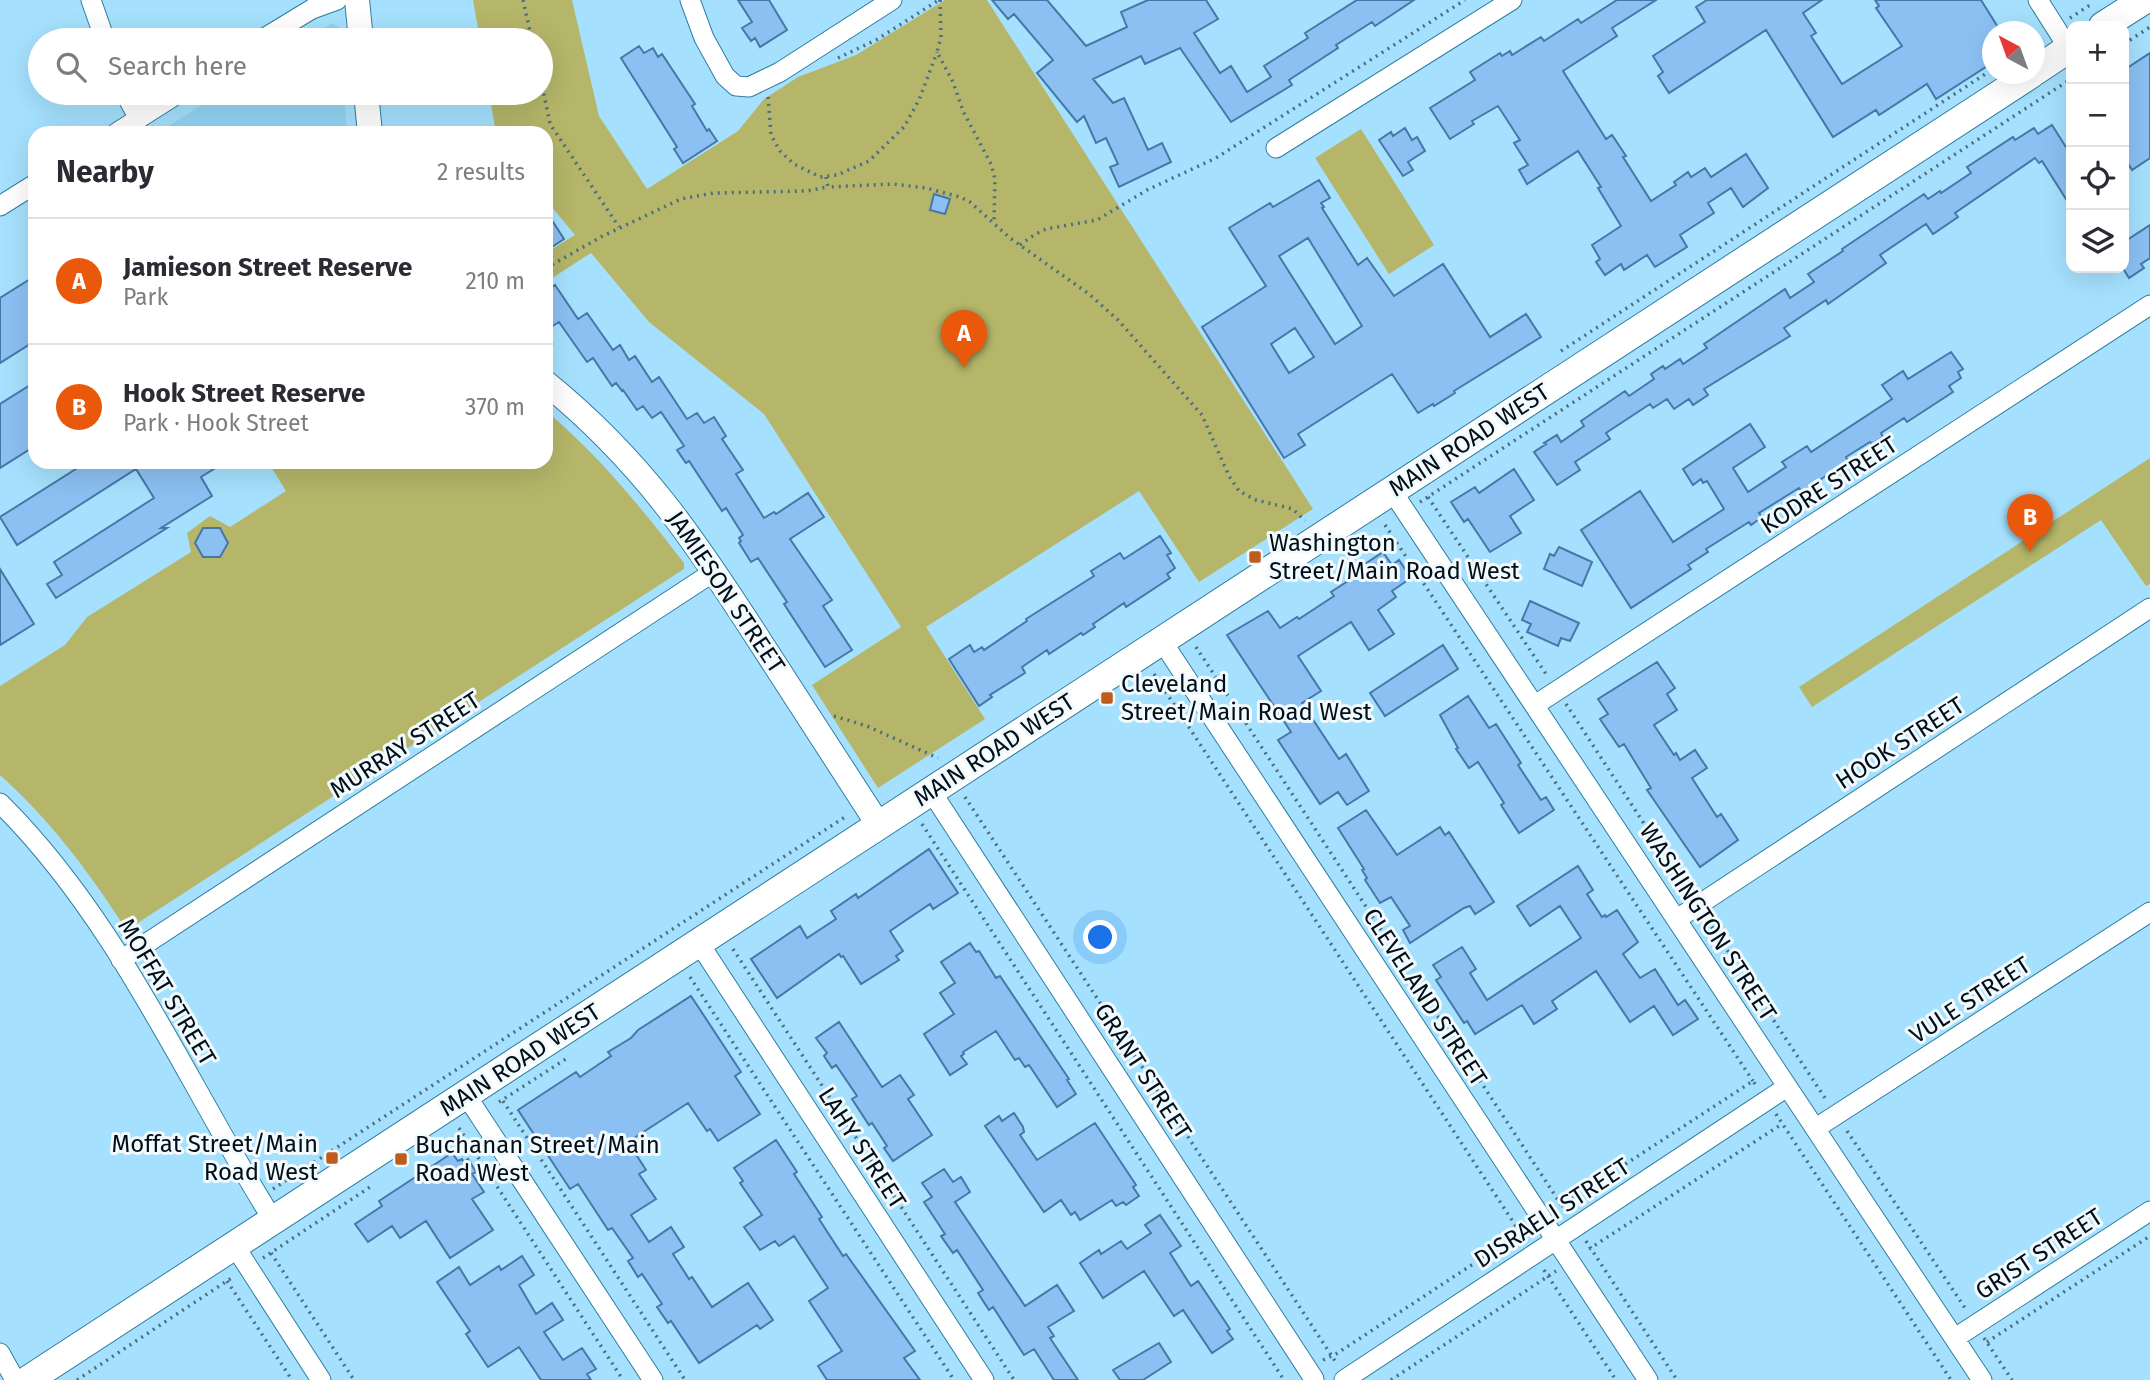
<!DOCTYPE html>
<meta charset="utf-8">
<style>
body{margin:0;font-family:"Fira Sans",sans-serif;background:#f7f7f7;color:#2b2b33}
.controls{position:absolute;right:21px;top:21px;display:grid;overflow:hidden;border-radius:14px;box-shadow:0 7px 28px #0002}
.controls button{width:63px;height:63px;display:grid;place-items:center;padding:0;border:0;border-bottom:2px solid #e1e1e2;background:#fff;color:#2b2b33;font:35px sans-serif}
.compass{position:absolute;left:1982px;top:21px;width:63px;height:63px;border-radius:50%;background:#fff;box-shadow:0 7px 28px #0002;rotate:319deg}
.you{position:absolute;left:1101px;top:938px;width:24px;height:24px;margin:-18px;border:5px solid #fff;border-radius:50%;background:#1a73e8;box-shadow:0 0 0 10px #1a73e833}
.badge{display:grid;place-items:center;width:46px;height:46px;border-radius:50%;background:#ea580c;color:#fff;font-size:23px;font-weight:700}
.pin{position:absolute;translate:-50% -58px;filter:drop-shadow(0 2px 4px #0008)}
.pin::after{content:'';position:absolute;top:37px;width:24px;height:21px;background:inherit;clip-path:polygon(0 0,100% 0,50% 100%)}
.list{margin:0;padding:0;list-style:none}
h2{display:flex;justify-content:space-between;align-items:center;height:91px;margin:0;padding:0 28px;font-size:30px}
h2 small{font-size:23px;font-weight:400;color:#7c7c81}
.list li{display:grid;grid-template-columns:46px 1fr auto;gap:21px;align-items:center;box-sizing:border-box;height:126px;padding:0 28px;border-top:2px solid #e1e1e2}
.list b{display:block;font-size:26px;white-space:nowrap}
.list p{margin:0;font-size:23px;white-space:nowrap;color:#7c7c81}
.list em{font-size:23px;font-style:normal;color:#7c7c81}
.icon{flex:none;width:38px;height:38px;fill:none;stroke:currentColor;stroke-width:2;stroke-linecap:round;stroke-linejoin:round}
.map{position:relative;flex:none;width:2150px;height:1380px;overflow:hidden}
.search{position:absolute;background:#fff;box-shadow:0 7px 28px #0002;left:28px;top:28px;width:525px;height:77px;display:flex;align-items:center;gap:18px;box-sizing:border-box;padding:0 24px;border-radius:38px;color:#7c7c81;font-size:26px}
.panel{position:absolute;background:#fff;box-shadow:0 7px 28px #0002;left:28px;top:126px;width:525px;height:343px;border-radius:21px}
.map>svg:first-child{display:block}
.built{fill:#92d5f4}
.green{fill:#b5b669}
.building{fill:#8cc0f3;stroke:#4678a7;stroke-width:2;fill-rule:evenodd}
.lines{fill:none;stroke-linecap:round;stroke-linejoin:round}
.minor-casing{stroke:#2e7e9f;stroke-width:21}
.tertiary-casing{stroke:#2e7e9f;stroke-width:26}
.secondary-casing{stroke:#2e7e9f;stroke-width:30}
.path{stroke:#4b6e81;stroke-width:3.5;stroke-dasharray:2 5;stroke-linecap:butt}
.minor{stroke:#fff;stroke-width:19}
.tertiary{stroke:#fff;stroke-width:24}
.secondary{stroke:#fff;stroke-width:28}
.poi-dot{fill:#bd5c1b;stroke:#f2fafd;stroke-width:2.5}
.labels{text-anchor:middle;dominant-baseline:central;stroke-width:6;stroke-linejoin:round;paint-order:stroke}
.street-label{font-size:24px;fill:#000e17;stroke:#f2fafd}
.poi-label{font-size:24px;fill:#000e17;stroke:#f2fafd;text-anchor:start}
</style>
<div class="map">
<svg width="2150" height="1380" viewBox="0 0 2150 1380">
<rect width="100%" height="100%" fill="#a5e1fe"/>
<path class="built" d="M332,23L339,27L340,40H305Z
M221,93H344L347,133H157Z"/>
<path class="green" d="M473,0H572L599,116L647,189L738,131L764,99L798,77L856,55L945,0H987L1313,509L1199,582L1139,491L926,627L985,719L878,788L812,685L901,627L764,414L649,322L591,253L546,282V253L575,235L546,200V133H496L489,93H541V40H480Z
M1361,129L1434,245L1389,274L1315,158Z
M546,411C599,455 642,509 684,563V569L133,926L122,923C87,869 48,818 0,775V686L65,645L87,617L191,552L187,533L210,516L230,527L286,491L268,462H546Z
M2150,458V584L2146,586L2101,520L1812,707L1799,687Z"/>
<path class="building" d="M738,0H769L787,30L760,47L755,38L751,41L742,28L752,22Z
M992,0H1047L1086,46L1127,27L1121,12L1148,0H1206L1218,19L1194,33L1220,73L1231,66L1247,92L1271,77L1264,66L1308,38L1305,33L1357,0H1414L1375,26L1372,22L1336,45L1338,48L1289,80L1292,85L1231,122L1180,48L1145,64L1141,56L1093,79L1113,103L1124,98L1148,150L1162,143L1171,162L1119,187L1110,167L1118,164L1106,138L1096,143L1084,116L1077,122L1037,73L1053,60L1014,14L1008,19Z
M1617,0H1656L1612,28L1617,36L1563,71L1606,139L1612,135L1626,156L1623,157L1651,201L1676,185L1674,182L1688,172L1691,177L1705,168L1711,177L1746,154L1768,188L1743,207L1731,188L1708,203L1714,213L1680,235L1687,247L1655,267L1647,255L1624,270L1621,264L1605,275L1596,262L1600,259L1592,245L1621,226L1598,188L1601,187L1578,151L1527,184L1519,170L1528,165L1514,143L1520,140L1498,106L1472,121L1474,124L1450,139L1430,108L1475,80L1470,72L1500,53L1502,56L1510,51L1512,55L1541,37L1544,41L1578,19L1581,23Z
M1707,0H1822L1803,13L1816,33L1811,36L1842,84L1902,46L1876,8L1879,6L1875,0H1981L2001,32H1992V63L1936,99L1927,84L1879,115L1876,110L1833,137L1766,30L1669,93L1658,76L1663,72L1653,56L1705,22L1696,7Z
M639,46L644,53L653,48L658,57L662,54L695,104L692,106L707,131L709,129L717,141L683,163L674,149L677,147L621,58Z
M2150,53V158L2132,170L2124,157V70Z
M2052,125L2071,155V207L2042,161L2039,163L2035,158L1955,213L1958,217L1933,234L1926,224L1880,255L1886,263L1828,304L1826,300L1784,328L1790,336L1704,389L1708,395L1693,405L1689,399L1674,409L1667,399L1653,408L1650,404L1606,433L1610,439L1575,462L1580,470L1557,485L1534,452L1546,444L1544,443L1557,435L1561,442L1584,426L1581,421L1625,391L1629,396L1654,379L1651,374L1663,366L1665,369L1680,359L1683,364L1707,348L1704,344L1785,289L1790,298L1814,282L1808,274L1843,251L1842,249L1924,194L1928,199L1940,191L1941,193L1971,173L1967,167L2013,137L2015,140L2034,128L2038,134Z
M1405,128L1412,140L1417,137L1425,151L1408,162L1413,170L1403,176L1379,140L1391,132L1393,136Z
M1319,180L1330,198L1321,203L1324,207L1322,208L1358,265L1367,258L1394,296L1443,264L1490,337L1526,314L1541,337L1454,391L1455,393L1434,406L1433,404L1418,413L1392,374L1298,434L1305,445L1284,458L1202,327L1266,286L1229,228L1270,203L1273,207ZM1308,238L1362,326L1335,344L1279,256ZM1295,328L1314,357L1289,373L1271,344Z
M934,194L950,199L945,214L930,210Z
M546,211L564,239L546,251Z
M2150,225V258L2141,264L2144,268L2129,278L2124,270V242Z
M35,276V341L0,363V298Z
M555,285L578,319L587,313L613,350L620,345L629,360L635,356L652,382L659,377L687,419L697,413L704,423L714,417L726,436L722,439L743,470L736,474L764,518L774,512L776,514L808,493L824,517L790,539L832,600L823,606L852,650L825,667L784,604L787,602L758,558L751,562L739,543L741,541L739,538L743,535L726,508L722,511L689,461L686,463L677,450L684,446L661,412L652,418L643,406L637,410L623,390L622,391L616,383L612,386L593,358L587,362L559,322L546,330V291Z
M1951,352L1963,369L1958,372L1961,378L1949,386L1953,392L1907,422L1904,418L1881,433L1883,437L1872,444L1870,442L1846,457L1848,461L1802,492L1799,488L1759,513L1762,517L1751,525L1749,522L1706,549L1708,552L1688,565L1691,569L1631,608L1581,530L1640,491L1673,542L1724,509L1707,481L1703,483L1701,479L1693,485L1683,469L1750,424L1765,447L1733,468L1748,492L1786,467L1782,462L1807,446L1811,452L1892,399L1882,385L1903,371L1908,379Z
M35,382V446L0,468V404Z
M87,462H225L201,477L212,496L161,528H167L56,598L47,584L62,575L54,562L154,498L136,469L17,545L0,517Z
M1514,469L1534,500L1510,516L1521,533L1490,552L1468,519L1464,522L1451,502L1475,487L1479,493Z
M203,528H220L228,543L220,557H203L195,543Z
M1160,536L1171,553L1167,555L1175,568L1167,574L1170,578L1126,607L1124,603L1093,624L1095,627L1083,635L1081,633L1049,654L1047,650L1022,667L1025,673L990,695L992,697L979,706L949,659L970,645L974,652L982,647L984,650L1027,621L1026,619L1094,576L1091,571L1120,553L1124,559Z
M1559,547L1592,562L1582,586L1544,569L1550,554L1554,556Z
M1383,552L1392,565L1399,560L1411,578L1392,591L1396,597L1378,610L1394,634L1369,650L1351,622L1298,656L1321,691L1302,703L1339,759L1346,754L1369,791L1347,805L1338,792L1320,804L1278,740L1291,732L1227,635L1268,611L1280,628L1297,617L1299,619L1334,596L1331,592L1365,570L1362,566Z
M0,569L34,624L0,645Z
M1530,601L1579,623L1570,641L1561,638L1558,646L1527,632L1531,624L1522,620Z
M1443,645L1458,669L1385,716L1370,693Z
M1657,662L1675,688L1667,694L1677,710L1654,725L1674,755L1676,753L1680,760L1695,750L1707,768L1692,778L1717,817L1721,814L1738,840L1700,867L1647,790L1651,788L1624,744L1619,747L1600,719L1608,714L1598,699Z
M1468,696L1489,728L1496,724L1521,763L1518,765L1541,800L1546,797L1554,810L1519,833L1501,805L1504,803L1478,762L1469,768L1456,749L1458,748L1440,715Z
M1366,810L1397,855L1440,827L1445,835L1449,832L1494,902L1475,914L1470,906L1464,908L1410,943L1403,930L1410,926L1391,897L1380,903L1365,880L1367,878L1362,870L1364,869L1338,828Z
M929,849L958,893L933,909L930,904L890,931L903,951L896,956L899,960L861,984L843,956L841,957L839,954L777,998L751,959L800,926L807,938L836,919L831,911L856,894L858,898Z
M1578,866L1593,890L1587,894L1602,917L1605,915L1606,917L1617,910L1638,942L1623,954L1640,978L1655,969L1678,1005L1685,1000L1698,1019L1673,1035L1654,1006L1630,1022L1596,971L1552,1001L1557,1009L1534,1024L1522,1005L1475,1034L1467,1021L1464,1023L1436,980L1441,977L1433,965L1462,947L1476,969L1470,973L1487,1000L1581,938L1560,906L1530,926L1517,906Z
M970,943L976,952L979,951L996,978L1000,976L1069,1079L1067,1080L1076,1094L1057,1107L1029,1065L1025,1067L1019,1058L1015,1060L996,1031L963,1052L964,1054L961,1056L967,1064L950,1075L924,1034L954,1014L940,993L955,983L941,962Z
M691,996L741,1072L735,1076L760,1114L718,1141L710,1129L707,1131L688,1103L628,1142L646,1170L639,1174L656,1199L631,1215L649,1242L671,1227L684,1247L673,1254L689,1279L692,1277L712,1307L748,1283L773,1320L760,1329L757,1325L699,1363L671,1321L668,1323L657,1307L662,1304L642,1274L638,1277L628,1261L633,1258L612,1228L608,1230L578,1184L570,1189L518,1110L576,1072L580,1077L611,1056L608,1052L631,1038L638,1030Z
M839,1022L882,1087L900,1075L914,1095L908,1099L932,1135L893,1161L884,1148L887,1146L872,1123L869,1125L852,1099L857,1096L836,1065L832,1068L824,1056L827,1053L816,1038Z
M1014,1113L1023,1127L1024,1132L1020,1135L1037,1160L1095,1123L1136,1185L1133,1187L1139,1196L1126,1205L1123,1202L1116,1206L1112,1200L1080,1220L1075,1212L1071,1215L1061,1200L1044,1212L985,1126L999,1116L1002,1121Z
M776,1140L797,1172L794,1174L822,1217L819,1219L843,1256L846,1254L915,1351L904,1358L920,1380H827L818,1366L842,1351L809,1301L828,1288L794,1236L779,1246L775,1241L760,1250L744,1227L762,1215L740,1183L743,1181L734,1168Z
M452,1153L458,1161L462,1159L464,1162L468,1159L476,1172L472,1174L484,1192L472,1199L493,1230L450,1258L426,1221L400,1238L392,1226L368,1242L355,1224L382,1206L379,1201Z
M944,1169L953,1182L961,1177L970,1192L955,1202L1025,1306L1057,1285L1074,1311L1048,1327L1054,1336L1050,1338L1078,1380H1054L1034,1349L1024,1355L993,1307L989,1310L978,1293L983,1290L957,1250L953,1253L941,1236L945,1234L924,1202L932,1197L922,1183Z
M1160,1215L1181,1246L1170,1253L1191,1286L1198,1281L1230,1329L1227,1331L1233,1339L1212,1353L1183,1310L1174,1316L1144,1271L1103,1298L1080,1263L1099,1250L1101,1254L1121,1241L1127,1249L1151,1233L1145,1225Z
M522,1256L534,1275L519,1285L536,1314L552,1303L563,1320L544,1332L563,1360L582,1348L596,1369L587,1374L591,1380H541L519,1347L488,1367L466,1334L470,1331L437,1282L459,1267L470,1285L499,1266L501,1270Z
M1159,1343L1171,1362L1143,1380H1120L1113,1370Z"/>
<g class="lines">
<defs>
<path id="minor" d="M91,0L105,40
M690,0L704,38L725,76L736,86L749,87L780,72L892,0
M2038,0L2069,49
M261,40L312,9L337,0
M125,93L139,119
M116,133L179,93
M1276,148L1512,0
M0,206L35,184
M1392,491L1982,1380
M1162,641L1648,1380
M1535,705L2150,305
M931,791L1314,1379
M0,803C119,921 185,1080 273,1220
M1677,919L2150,608
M699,943L984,1380
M121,960L715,571
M466,1095L653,1380
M1816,1128L2150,912
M234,1245L321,1380
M1955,1338L2150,1211
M0,1353L15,1380
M1344,1380L1787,1087"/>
<path id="tertiary" d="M357,0L361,40
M366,93L370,133
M546,383C641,460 694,539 759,640C799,701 838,763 878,824"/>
<path id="secondary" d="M2103,26L2144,0
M2035,71L2071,47
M28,1380L2031,74"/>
</defs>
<use href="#minor" class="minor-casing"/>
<use href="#tertiary" class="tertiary-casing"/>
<use href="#secondary" class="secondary-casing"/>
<path class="path" d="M523,0L532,40
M940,0L941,37L937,52L953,82L963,111L991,164L995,179L994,222
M2070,18L2090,5
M2124,44L2150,27
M838,58L876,40L939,0
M541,80L550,124L619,227
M768,97L771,135L780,151L794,164L820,177L837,175L869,161L904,127L919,100L937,52
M826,177L828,187L893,184L926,188L960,197L970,202L1010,238L1089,294L1118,320L1202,415L1229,476L1239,491L1256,500L1293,509L1305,521
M1020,245L1034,235L1046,229L1097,220L1147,190L1216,158L1465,0
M546,268L601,237L681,199L714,193L807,191L827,187
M1561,351L1993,69
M1428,497L1548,677
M1420,502L2071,79
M1385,525L1753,1081
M1196,647L1562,1206
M1154,674L1525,1240
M1566,704L1688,891
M834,716L867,726L938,758
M965,797L1337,1364
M922,824L1284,1380
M1708,921L1827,1101
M733,949L1014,1380
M690,977L954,1380
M503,1101L685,1380
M499,1102L569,1057
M1776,1114L1951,1380
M459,1128L623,1380
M1847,1131L1967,1311
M273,1189L848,815
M1555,1210L1753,1081L1757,1087
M1586,1241L1677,1380
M1589,1249L1782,1124
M271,1253L354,1380
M263,1258L370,1187
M1544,1270L1616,1380
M227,1281L292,1380
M1984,1338L2012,1380
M1987,1342L2150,1236
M1323,1360L1336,1354L1528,1228
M77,1380L233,1277
M1391,1380L1556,1271"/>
<use href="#minor" class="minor"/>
<use href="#tertiary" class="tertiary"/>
<use href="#secondary" class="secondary"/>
</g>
<g class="poi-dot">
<rect x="1248" y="550" width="14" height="14" rx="3.5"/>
<rect x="1100" y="691" width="14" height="14" rx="3.5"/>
<rect x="325" y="1151" width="14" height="14" rx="3.5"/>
<rect x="394" y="1152" width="14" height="14" rx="3.5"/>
</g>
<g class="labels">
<g class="street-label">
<text transform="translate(1469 440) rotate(-33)">MAIN ROAD WEST</text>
<text transform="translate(1829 485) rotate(-33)">KODRE STREET</text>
<text transform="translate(726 592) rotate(56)">JAMIESON STREET</text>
<text transform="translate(1900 743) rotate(-33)">HOOK STREET</text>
<text transform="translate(405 745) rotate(-33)">MURRAY STREET</text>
<text transform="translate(994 750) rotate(-33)">MAIN ROAD WEST</text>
<text transform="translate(1708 922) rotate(57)">WASHINGTON STREET</text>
<text transform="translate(167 992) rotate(59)">MOFFAT STREET</text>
<text transform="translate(1425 997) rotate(57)">CLEVELAND STREET</text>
<text transform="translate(1970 1000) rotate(-33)">VULE STREET</text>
<text transform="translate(520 1060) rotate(-33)">MAIN ROAD WEST</text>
<text transform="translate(1143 1071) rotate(57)">GRANT STREET</text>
<text transform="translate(862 1148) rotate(57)">LAHY STREET</text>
<text transform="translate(1552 1213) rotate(-33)">DISRAELI STREET</text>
<text transform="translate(2039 1254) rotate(-33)">GRIST STREET</text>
</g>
<g class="poi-label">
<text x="1269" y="543">Washington<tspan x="1269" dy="28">Street/Main Road West</tspan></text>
<text x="1121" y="684">Cleveland<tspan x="1121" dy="28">Street/Main Road West</tspan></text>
<text x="318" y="1144" text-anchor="end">Moffat Street/Main<tspan x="318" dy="28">Road West</tspan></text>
<text x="415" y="1145">Buchanan Street/Main<tspan x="415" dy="28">Road West</tspan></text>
</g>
</g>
</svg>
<div class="controls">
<button>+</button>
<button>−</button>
<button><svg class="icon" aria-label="locate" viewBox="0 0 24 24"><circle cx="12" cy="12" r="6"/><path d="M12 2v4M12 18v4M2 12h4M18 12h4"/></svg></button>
<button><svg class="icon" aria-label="layers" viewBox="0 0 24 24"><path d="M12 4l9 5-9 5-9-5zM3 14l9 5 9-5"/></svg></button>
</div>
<svg class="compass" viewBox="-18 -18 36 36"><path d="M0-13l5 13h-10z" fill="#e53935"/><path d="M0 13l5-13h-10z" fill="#7c7c81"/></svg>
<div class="you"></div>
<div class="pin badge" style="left:964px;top:368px">A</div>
<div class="pin badge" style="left:2030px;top:552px">B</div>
<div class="search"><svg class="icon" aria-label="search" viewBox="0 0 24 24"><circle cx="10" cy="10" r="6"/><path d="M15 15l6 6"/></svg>Search here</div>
<section class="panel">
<h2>Nearby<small>2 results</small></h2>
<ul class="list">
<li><span class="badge">A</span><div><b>Jamieson Street Reserve</b><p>Park</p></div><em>210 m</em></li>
<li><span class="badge">B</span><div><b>Hook Street Reserve</b><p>Park · Hook Street</p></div><em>370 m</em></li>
</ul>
</section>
</div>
